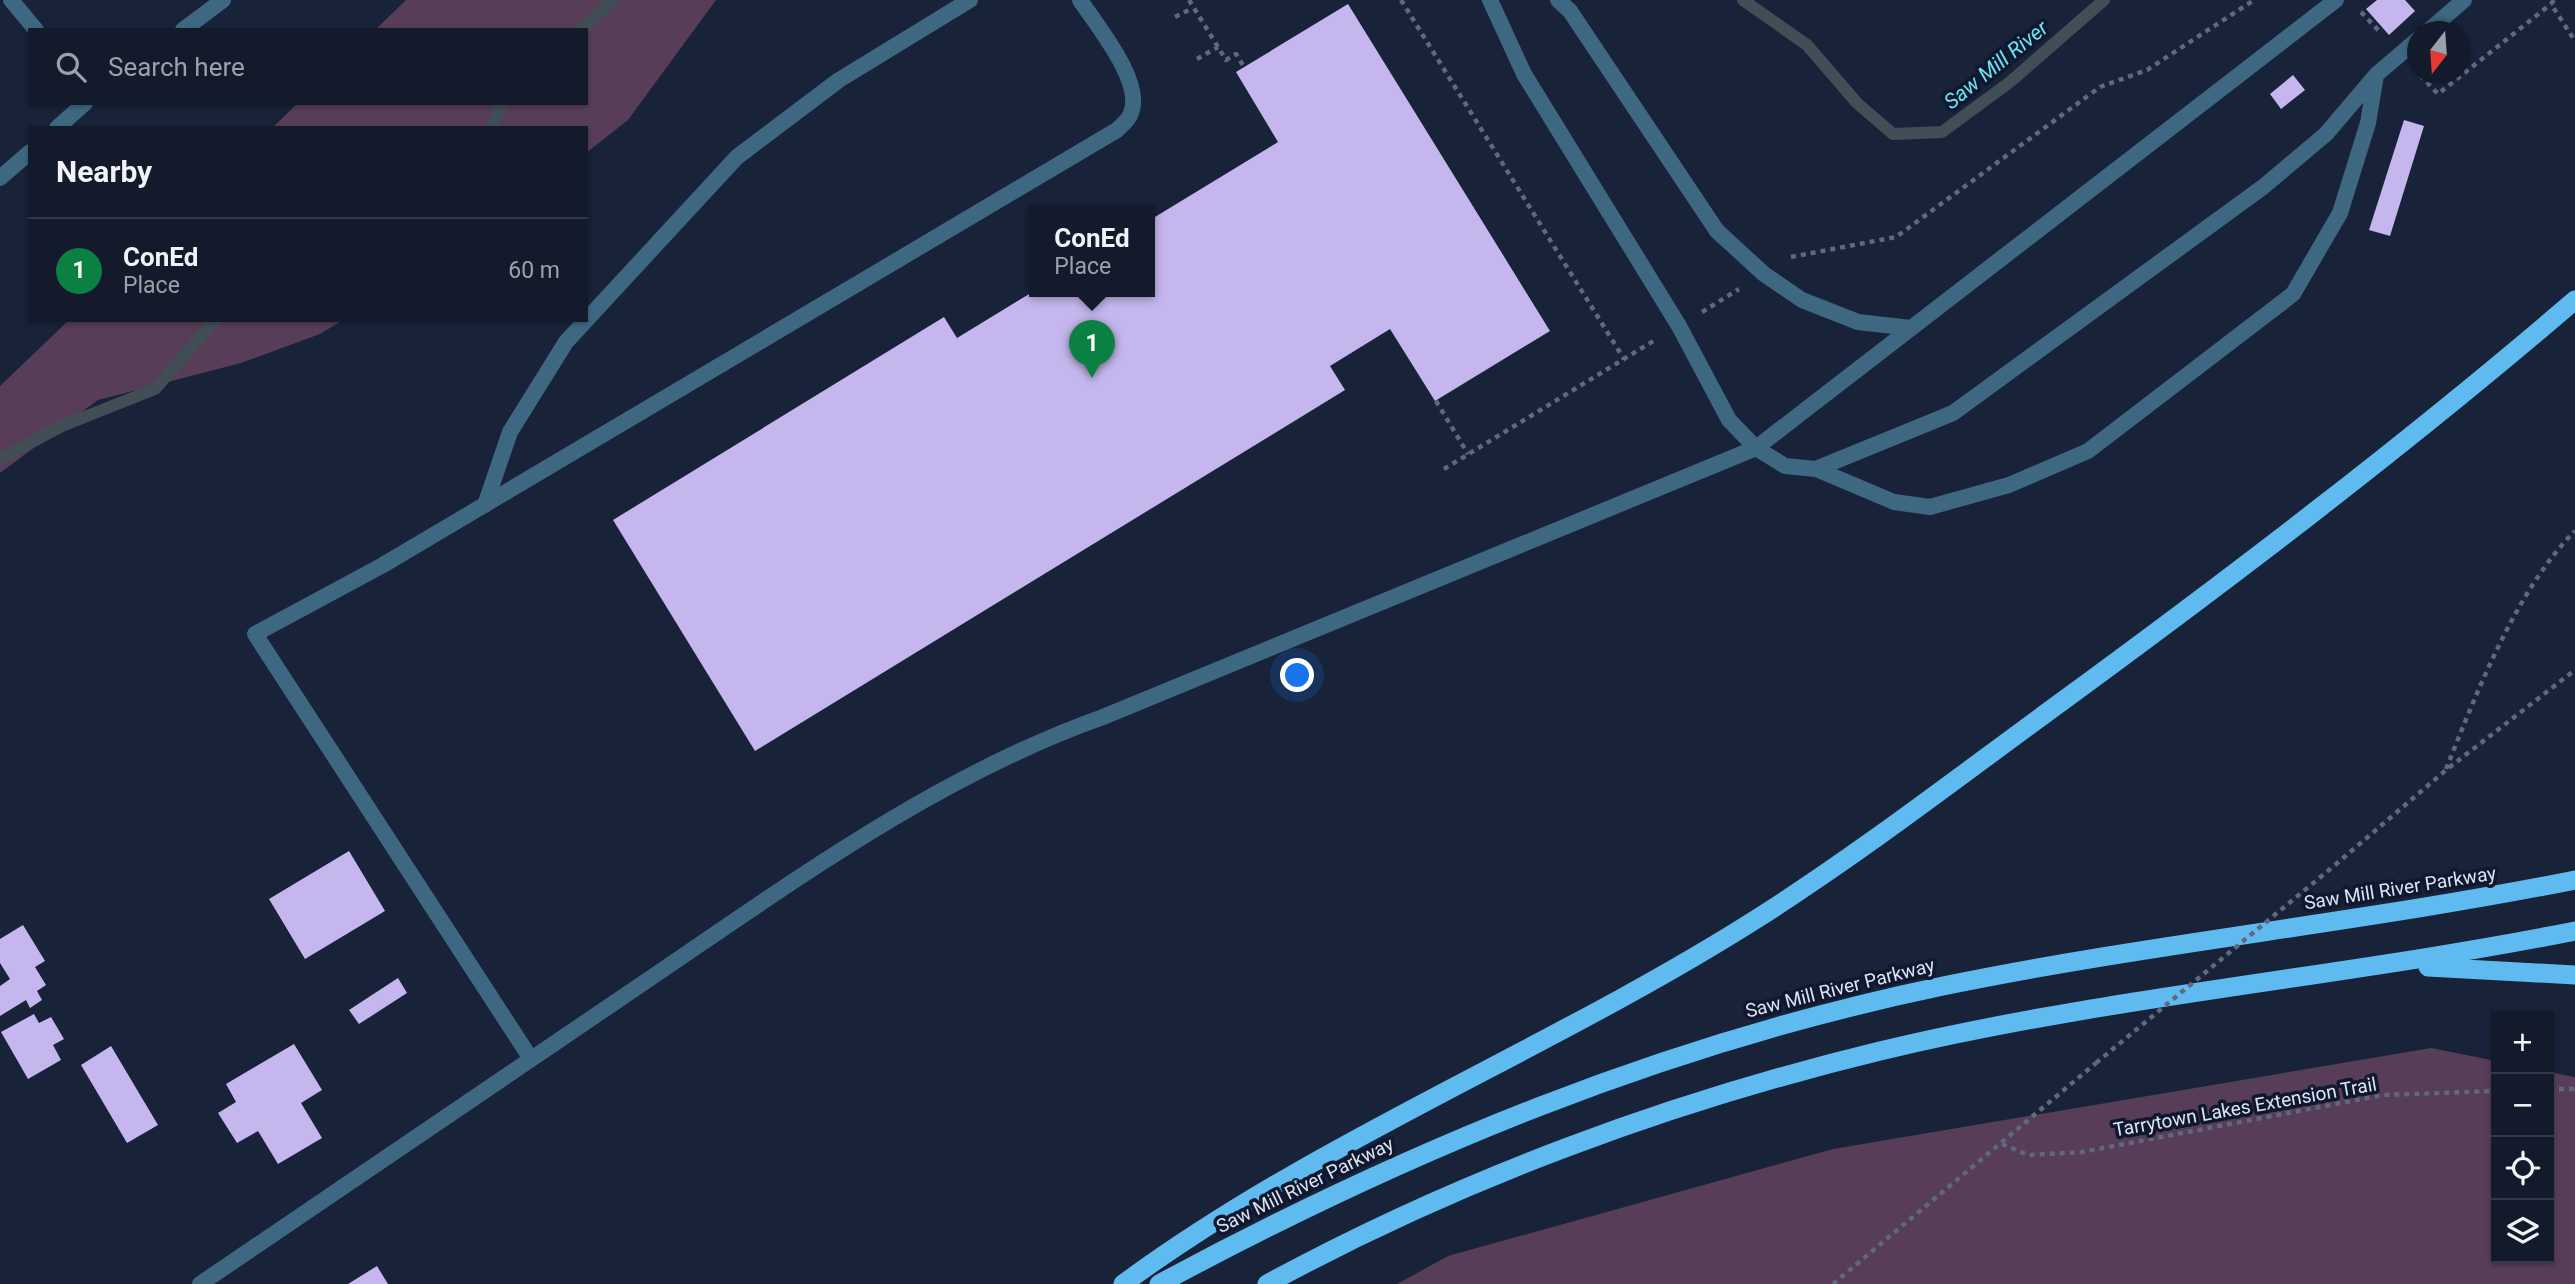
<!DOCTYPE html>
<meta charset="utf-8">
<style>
body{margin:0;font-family:Roboto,sans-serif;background:#1f2737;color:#f1f3f6}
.controls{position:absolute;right:21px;bottom:21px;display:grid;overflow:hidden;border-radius:0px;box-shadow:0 2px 5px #0004}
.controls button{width:63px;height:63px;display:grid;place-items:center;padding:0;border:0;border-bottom:2px solid #313847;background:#121a2b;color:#f1f3f6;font:35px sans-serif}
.compass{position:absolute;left:2407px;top:21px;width:63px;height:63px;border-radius:50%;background:#121a2b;box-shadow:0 2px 5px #0004;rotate:197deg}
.you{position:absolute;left:1298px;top:676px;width:24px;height:24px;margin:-18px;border:5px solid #fff;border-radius:50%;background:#1a73e8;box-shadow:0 0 0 10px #1a73e833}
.badge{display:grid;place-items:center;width:46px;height:46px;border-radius:50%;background:#0b8043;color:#fff;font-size:23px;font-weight:700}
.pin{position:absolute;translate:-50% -58px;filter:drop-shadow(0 2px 4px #0008)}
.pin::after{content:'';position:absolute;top:37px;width:24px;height:21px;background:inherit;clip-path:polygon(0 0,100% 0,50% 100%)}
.popup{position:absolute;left:1029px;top:206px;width:126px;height:91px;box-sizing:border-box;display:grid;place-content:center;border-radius:0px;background:#121a2b;filter:drop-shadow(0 2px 5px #0005);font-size:23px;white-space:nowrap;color:#9ca1a9}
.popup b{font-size:26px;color:#f1f3f6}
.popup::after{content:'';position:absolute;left:50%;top:100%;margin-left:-14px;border:14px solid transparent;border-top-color:#121a2b}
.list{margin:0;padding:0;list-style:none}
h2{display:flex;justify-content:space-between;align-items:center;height:91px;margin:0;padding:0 28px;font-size:30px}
h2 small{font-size:23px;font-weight:400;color:#9ca1a9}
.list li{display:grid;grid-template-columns:46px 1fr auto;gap:21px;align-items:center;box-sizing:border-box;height:105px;padding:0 28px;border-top:2px solid #313847}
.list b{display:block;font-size:26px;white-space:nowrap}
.list p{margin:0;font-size:23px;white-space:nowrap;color:#9ca1a9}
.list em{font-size:23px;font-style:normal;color:#9ca1a9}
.icon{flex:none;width:38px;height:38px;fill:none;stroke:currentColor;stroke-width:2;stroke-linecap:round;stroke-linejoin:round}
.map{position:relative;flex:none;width:2575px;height:1284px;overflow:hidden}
.search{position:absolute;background:#121a2b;box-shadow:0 2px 5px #0004;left:28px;top:28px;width:560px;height:77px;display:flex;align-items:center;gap:18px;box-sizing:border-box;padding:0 24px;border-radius:0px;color:#9ca1a9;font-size:26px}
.panel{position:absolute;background:#121a2b;box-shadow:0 2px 5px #0004;left:28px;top:126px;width:560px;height:196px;border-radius:0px}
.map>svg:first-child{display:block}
.green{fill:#573d57}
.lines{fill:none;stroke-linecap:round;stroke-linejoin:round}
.stream{stroke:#424e55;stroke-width:12}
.building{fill:#c5b7ee}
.path{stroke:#5f687c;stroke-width:4.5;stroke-dasharray:5 5;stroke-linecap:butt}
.service{stroke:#3e6882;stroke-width:16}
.trunk{stroke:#5fbbef;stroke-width:19}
.path-bridge{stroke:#5f687c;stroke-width:4.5;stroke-dasharray:5 5;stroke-linecap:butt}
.labels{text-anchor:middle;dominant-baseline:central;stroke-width:7;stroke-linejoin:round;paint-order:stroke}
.street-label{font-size:19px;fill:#dce3f3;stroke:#0f182e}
.water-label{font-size:21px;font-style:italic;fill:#6be3f2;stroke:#0f182e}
</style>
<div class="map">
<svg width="2575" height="1284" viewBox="0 0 2575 1284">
<rect width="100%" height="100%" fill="#182239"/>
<path class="green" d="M406,0H716L628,120L586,153V128H272L298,103H586V30H375Z
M69,320H343L320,334L241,363L98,400L0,473V386Z
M2431,1048L2496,1061V1258H2549V1072L2575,1077V1284H1397L1448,1256L1833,1149Z"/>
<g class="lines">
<path class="stream" d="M1743,0L1807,45L1857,103L1893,134L1942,132L2010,82L2104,0
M581,30L613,0
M492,128L502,103
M0,459L62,426L155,389L215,320"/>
</g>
<path class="building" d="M2377,0H2405L2415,11L2389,35L2366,9Z
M1348,4L1550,331L1435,401L1390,329L1330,366L1345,390L755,751L613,520L944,317L957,338L1034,291L1150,292V220L1278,142L1236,72Z
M2293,75L2305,90L2281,109L2270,94Z
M2404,120L2424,126L2390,236L2369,230Z
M349,851L385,911L305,959L269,899Z
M23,925L45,961L35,967L46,985L37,991L42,1000L30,1008L26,1000L0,1016V986L10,979L0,963V939Z
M398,978L407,993L359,1024L349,1010Z
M34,1014L39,1023L51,1017L64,1039L53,1045L61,1060L28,1079L1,1032Z
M294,1044L322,1090L301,1103L322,1138L278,1164L258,1131L237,1143L218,1113L236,1102L226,1084Z
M111,1046L158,1125L127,1143L81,1065Z
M377,1266L388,1284H348Z"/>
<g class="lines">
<path class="path" d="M1189,0L1226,60L1236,54L1244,67
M1401,0L1624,359
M2554,0L2551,4L2575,41
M2361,12L2381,33
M1175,17L1193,8
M1197,59L1218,47
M2420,75L2438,94L2551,4
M1791,257L1896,237L2100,87L2147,70L2254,0
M1702,312L1739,289
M1436,401L1468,454
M1444,469L1655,340
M2446,769C2477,692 2516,590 2575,531
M2335,865L2446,770L2575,670
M2549,1089H2575
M2002,1144L2028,1155L2082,1152L2383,1095L2496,1091
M1833,1284L2096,1063"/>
<path class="service" d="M11,0L36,30
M1490,0L1524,74L1679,326L1729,420L1756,448L1785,466L1816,469L1953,413L2263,187L2326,134L2377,74L2418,39
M1558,0L1570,11L1717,231L1764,274L1802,300L1858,322L1911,328
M183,30L223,0
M2427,32L2464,0
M57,128L85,103
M0,178L30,152
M1816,469L1894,502L1930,507L2009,485L2088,451L2293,294L2340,213L2368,123L2376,75
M485,505L510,432L566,342L737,157L839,80L970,0
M531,1059L255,634L383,565L1117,130C1122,125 1129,120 1131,113C1144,82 1097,26 1080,0
M200,1284C352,1180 505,1077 658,973C799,877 942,774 1103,717L1756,448L2336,0"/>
<path class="trunk" d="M2428,967L2575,975
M1123,1284C1320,1139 1552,1049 1758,918C1860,853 1956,779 2053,708C2232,577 2407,444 2575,300
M1159,1284C1410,1149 1664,1044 1943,986C2152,943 2366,922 2575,880
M1267,1284C1458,1180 1669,1102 1880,1051C2109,996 2345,977 2575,931"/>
<path class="path-bridge" d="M2096,1063L2335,865"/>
</g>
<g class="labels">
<g class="street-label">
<text transform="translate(2400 888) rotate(-9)">Saw Mill River Parkway</text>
<text transform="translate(1840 988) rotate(-14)">Saw Mill River Parkway</text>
<text transform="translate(2245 1107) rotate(-10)">Tarrytown Lakes Extension Trail</text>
<text transform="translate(1305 1185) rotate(-26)">Saw Mill River Parkway</text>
</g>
<g class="water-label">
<text transform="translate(1996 65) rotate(-39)">Saw Mill River</text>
</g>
</g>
</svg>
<div class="controls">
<button>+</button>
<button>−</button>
<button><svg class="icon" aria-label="locate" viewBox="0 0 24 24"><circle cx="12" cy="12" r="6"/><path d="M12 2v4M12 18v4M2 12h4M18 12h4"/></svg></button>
<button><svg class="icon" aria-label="layers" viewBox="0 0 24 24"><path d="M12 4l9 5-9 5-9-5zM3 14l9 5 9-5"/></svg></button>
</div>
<svg class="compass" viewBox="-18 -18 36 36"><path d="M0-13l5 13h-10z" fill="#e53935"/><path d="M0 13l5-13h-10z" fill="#9ca1a9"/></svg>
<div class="you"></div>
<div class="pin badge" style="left:1092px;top:378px">1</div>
<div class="popup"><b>ConEd</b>Place</div>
<div class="search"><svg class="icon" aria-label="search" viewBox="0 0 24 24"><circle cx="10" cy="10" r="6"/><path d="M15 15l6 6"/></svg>Search here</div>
<section class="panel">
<h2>Nearby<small></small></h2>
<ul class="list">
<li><span class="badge">1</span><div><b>ConEd</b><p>Place</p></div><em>60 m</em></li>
</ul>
</section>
</div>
